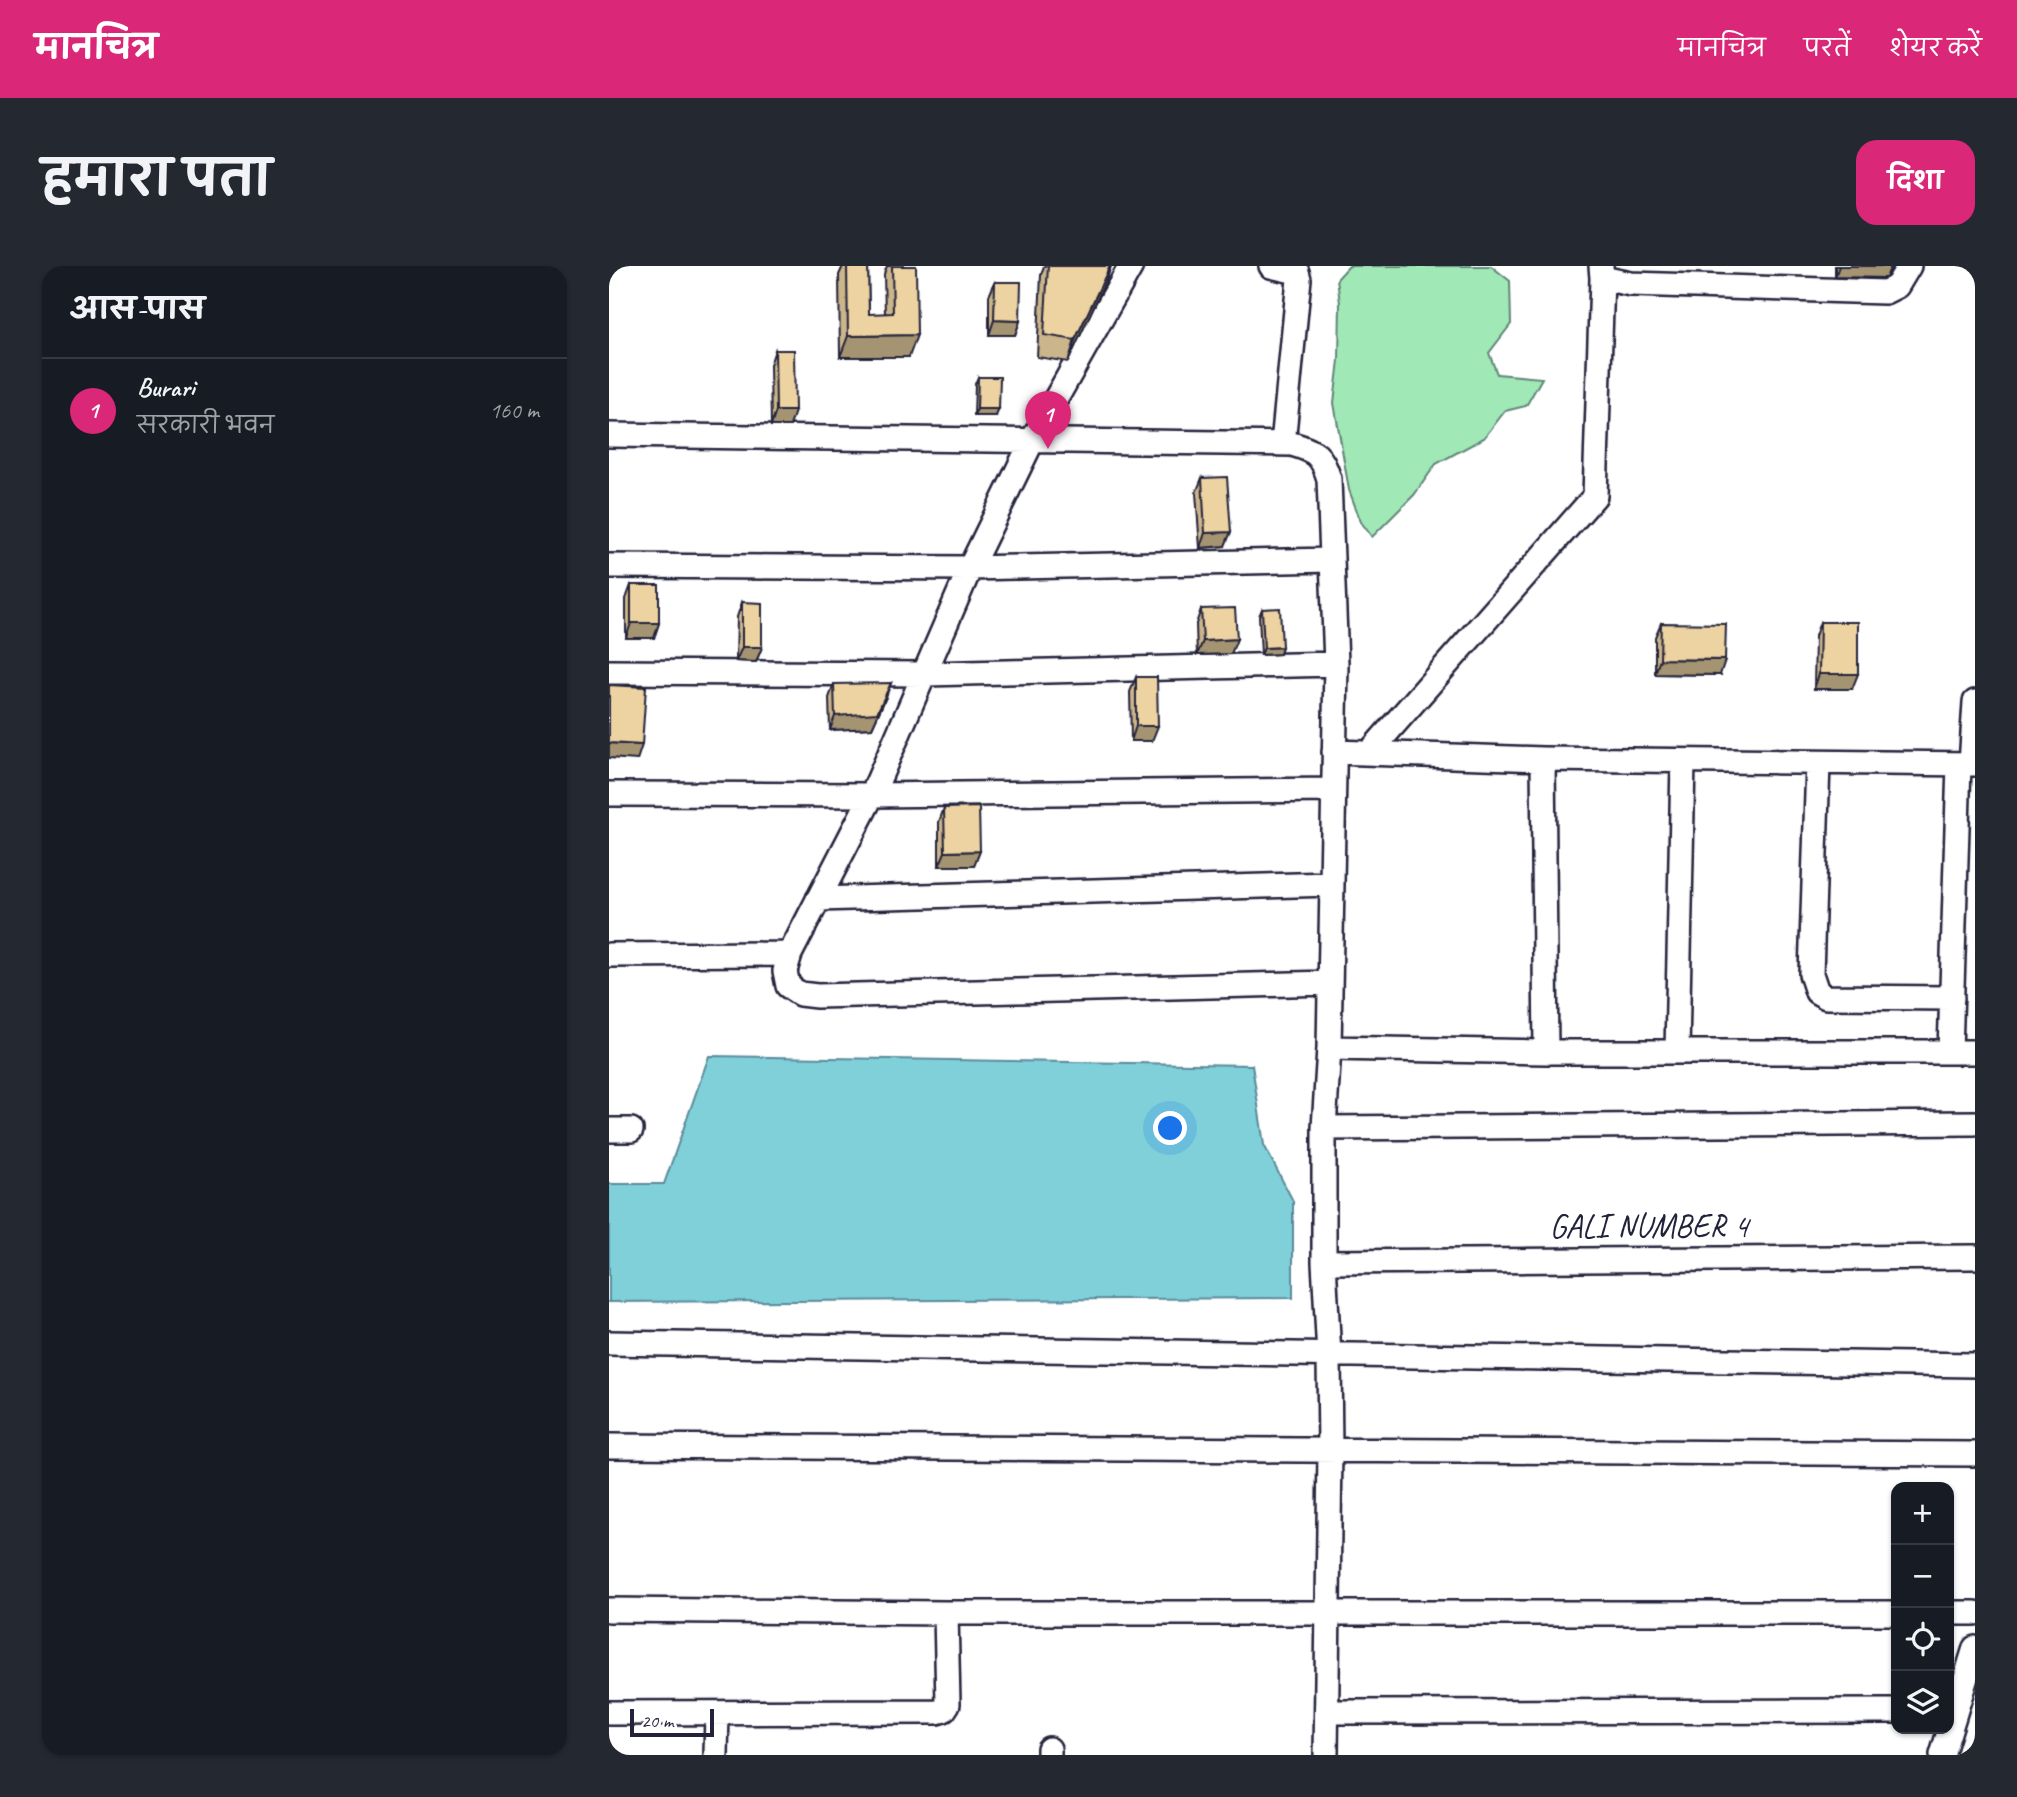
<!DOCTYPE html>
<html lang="hi">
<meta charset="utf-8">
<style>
body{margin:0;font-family:Caveat,"Playpen Sans Deva",sans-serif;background:#242831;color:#f1f3f6}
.controls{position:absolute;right:21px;bottom:21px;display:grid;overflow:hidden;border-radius:14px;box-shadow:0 2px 5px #0004}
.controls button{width:63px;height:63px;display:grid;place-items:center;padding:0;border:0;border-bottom:2px solid #363941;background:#171b24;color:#f1f3f6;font:35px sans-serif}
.scale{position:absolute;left:21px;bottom:18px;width:84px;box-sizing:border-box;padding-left:7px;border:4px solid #22223b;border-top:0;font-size:19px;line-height:24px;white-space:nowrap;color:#22223b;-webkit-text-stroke:5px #fff;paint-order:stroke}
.you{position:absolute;left:562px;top:863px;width:24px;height:24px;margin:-18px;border:5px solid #fff;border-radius:50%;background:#1a73e8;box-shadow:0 0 0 10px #1a73e833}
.badge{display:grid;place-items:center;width:46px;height:46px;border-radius:50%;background:#db2777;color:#fff;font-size:23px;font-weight:700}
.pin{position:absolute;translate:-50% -58px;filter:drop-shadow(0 2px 4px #0008)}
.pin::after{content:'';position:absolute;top:37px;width:24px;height:21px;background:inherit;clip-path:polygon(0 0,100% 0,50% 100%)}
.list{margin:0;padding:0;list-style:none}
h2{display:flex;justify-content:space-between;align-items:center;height:91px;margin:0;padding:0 28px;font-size:30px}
h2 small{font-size:23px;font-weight:400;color:#9ea1a6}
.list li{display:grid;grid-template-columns:46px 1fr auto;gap:21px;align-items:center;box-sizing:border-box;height:105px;padding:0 28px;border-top:2px solid #363941}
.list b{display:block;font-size:26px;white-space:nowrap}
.list p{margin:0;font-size:23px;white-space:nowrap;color:#9ea1a6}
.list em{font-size:23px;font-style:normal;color:#9ea1a6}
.icon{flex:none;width:38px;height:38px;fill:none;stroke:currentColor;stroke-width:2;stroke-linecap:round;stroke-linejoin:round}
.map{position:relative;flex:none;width:1366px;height:1489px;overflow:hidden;border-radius:21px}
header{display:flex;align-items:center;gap:42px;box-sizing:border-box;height:98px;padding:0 35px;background:#db2777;color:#fff}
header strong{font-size:33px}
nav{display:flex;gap:38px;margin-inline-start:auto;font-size:24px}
.intro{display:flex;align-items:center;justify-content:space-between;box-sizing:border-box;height:168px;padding:0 42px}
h1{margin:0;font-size:49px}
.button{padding:18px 32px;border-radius:21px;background:#db2777;color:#fff;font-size:24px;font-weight:700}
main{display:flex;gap:42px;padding:0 42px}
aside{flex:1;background:#171b24;border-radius:21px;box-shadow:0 2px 5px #0004}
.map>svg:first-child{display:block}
.green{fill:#a0e8b6;stroke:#618578;stroke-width:2}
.water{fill:#80d0da;stroke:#5a8a9a;stroke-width:2}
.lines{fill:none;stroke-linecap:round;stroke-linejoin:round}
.street-casing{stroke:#22223b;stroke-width:28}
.street{stroke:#fff;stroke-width:23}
.wall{fill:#cbb58a;stroke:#22223b;stroke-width:2}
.shaded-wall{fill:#a59471;stroke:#22223b;stroke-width:2}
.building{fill:#ecd3a1;stroke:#22223b;stroke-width:2}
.labels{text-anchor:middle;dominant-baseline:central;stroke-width:7;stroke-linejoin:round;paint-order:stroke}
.street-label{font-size:33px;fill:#22223b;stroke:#fff}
</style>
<header>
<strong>मानचित्र</strong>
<nav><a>मानचित्र</a><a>परतें</a><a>शेयर करें</a></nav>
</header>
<div class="intro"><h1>हमारा पता</h1><a class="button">दिशा</a></div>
<main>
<aside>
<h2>आस-पास<small></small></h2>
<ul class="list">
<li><span class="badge">1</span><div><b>Burari</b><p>सरकारी भवन</p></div><em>160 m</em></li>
</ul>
</aside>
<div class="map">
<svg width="1366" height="1489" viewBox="0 0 1366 1489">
<rect width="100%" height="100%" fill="#fff"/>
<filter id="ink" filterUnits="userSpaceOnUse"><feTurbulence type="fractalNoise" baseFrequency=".0143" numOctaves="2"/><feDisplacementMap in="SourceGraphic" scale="14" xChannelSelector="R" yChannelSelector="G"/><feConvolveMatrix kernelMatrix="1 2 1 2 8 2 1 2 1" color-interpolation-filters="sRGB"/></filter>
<g filter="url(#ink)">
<path class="green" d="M740,0H882L901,15L902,58L880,87L888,108L933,112L917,140L896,145L875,172L827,198L805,229L763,271L752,256L740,224L725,137L730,94L731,37L728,13Z"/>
<path class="water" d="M100,790L643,799L655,879L684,935V1032L0,1036V918H55Z"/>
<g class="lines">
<defs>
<path id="street" d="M522,0L423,175L361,302L263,529L181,688L176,705L179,720L191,728L208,730L721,717
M662,0L688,6L690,13L674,178
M992,0L993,12L1022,18L1276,26L1288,20L1300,0
M0,169L683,178C707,185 713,189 720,213L727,398L720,782L715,862V996L720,1090L721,1185L717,1489
M0,300L361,302L722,294
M0,406L317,408L727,398
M725,486L934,493L1366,498
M760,487L986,230L993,12
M934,493L937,786
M1209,497L1202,708L1208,726L1217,731L1343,732
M1362,498L1366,436
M0,528L263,529L723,524
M209,633L722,618
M0,689L181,688
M720,782L937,786H1366
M1068,786L1074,495
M1341,786L1350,498
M715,862L1366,857
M0,864H22
M715,996L1366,991
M0,1077L1366,1099
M0,1180L1366,1188
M0,1344L337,1347H1287
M1340,1347H1366
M718,1446L1287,1445
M0,1447L328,1446L335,1444L339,1438L337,1347
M107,1489L108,1447
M440,1489V1483
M1333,1489L1366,1382"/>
</defs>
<use href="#street" class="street-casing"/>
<use href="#street" class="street"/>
</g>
<path class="wall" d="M234,0H259L260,48H276L275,8L278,0H307L300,91H231L230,9Z
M435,0H502L498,12L459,96L428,91L432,9Z
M1226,0H1282L1277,12L1226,11Z
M386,16L411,55L406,69H380V30Z
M166,84L181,160H162L161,99Z
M369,111L387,150H365L366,118Z
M593,212L616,280L591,282L587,227Z
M22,319L50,357L45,372H17V333Z
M133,336L153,381L147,396L127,395L128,351Z
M592,343L622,388L588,389L587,358Z
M653,343L673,381L671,388L652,389L650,350Z
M1211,356L1243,423H1205L1206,370Z
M1052,357L1111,409L1046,408V371Z
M527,411L543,475H522L521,426Z
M225,418L277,431L263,462L221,464L220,432Z
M335,542L371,585L365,600H330V556Z"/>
<path class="shaded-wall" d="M501,0H502L498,12L459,96L466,74Z
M1230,0H1282L1277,12L1226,11Z
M385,54L411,55L406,69H380Z
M308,69L300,91H231L239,70Z
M368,143H390L387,150H365Z
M167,145H186L181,160H162Z
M622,266L616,280L591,282L596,267Z
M22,357H50L45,372H17Z
M628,373L622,388L588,389L594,375Z
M133,381H153L147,396L127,395Z
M673,381L671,388L652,389L655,382Z
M1051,393L1116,394L1111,409L1046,408Z
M1210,408H1249L1243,423H1205Z
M282,417L277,431L263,462L221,464L226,450Z
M527,460H549L543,475H522Z
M0,477L33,479L28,494L0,492Z
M371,585L365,600H330L336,586Z"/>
<path class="building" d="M238,0H259L260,48L284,47L283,0H307L308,69L239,70Z
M439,0H501L466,74L435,69Z
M386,16H412L411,55L385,54Z
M166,84H185L186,145H167Z
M369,111H391L390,143H368Z
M618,211L622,266L596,267L593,212Z
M22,319H50V357H22Z
M133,336L153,337V381H133Z
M626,342L628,373L594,375L592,343Z
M671,342L673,381L655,382L653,343Z
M1211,356H1249V408H1210Z
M1052,357L1117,358L1116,394L1051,393Z
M527,411H548L549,460H527Z
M282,417L268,447L226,450L225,418Z
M0,419L37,421L33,479L0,477Z
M370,541L371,585L336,586L335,542Z"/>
</g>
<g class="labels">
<g class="street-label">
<text x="1040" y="960">GALI NUMBER 4</text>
</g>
</g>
</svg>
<div class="controls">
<button>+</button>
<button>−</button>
<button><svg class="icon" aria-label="locate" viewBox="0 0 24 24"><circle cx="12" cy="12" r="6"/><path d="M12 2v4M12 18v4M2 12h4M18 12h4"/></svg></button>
<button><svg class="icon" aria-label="layers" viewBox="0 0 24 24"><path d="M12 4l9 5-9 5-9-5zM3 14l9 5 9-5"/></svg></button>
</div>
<div class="scale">20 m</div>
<div class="you"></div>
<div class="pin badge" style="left:439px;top:183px">1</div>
</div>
</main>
